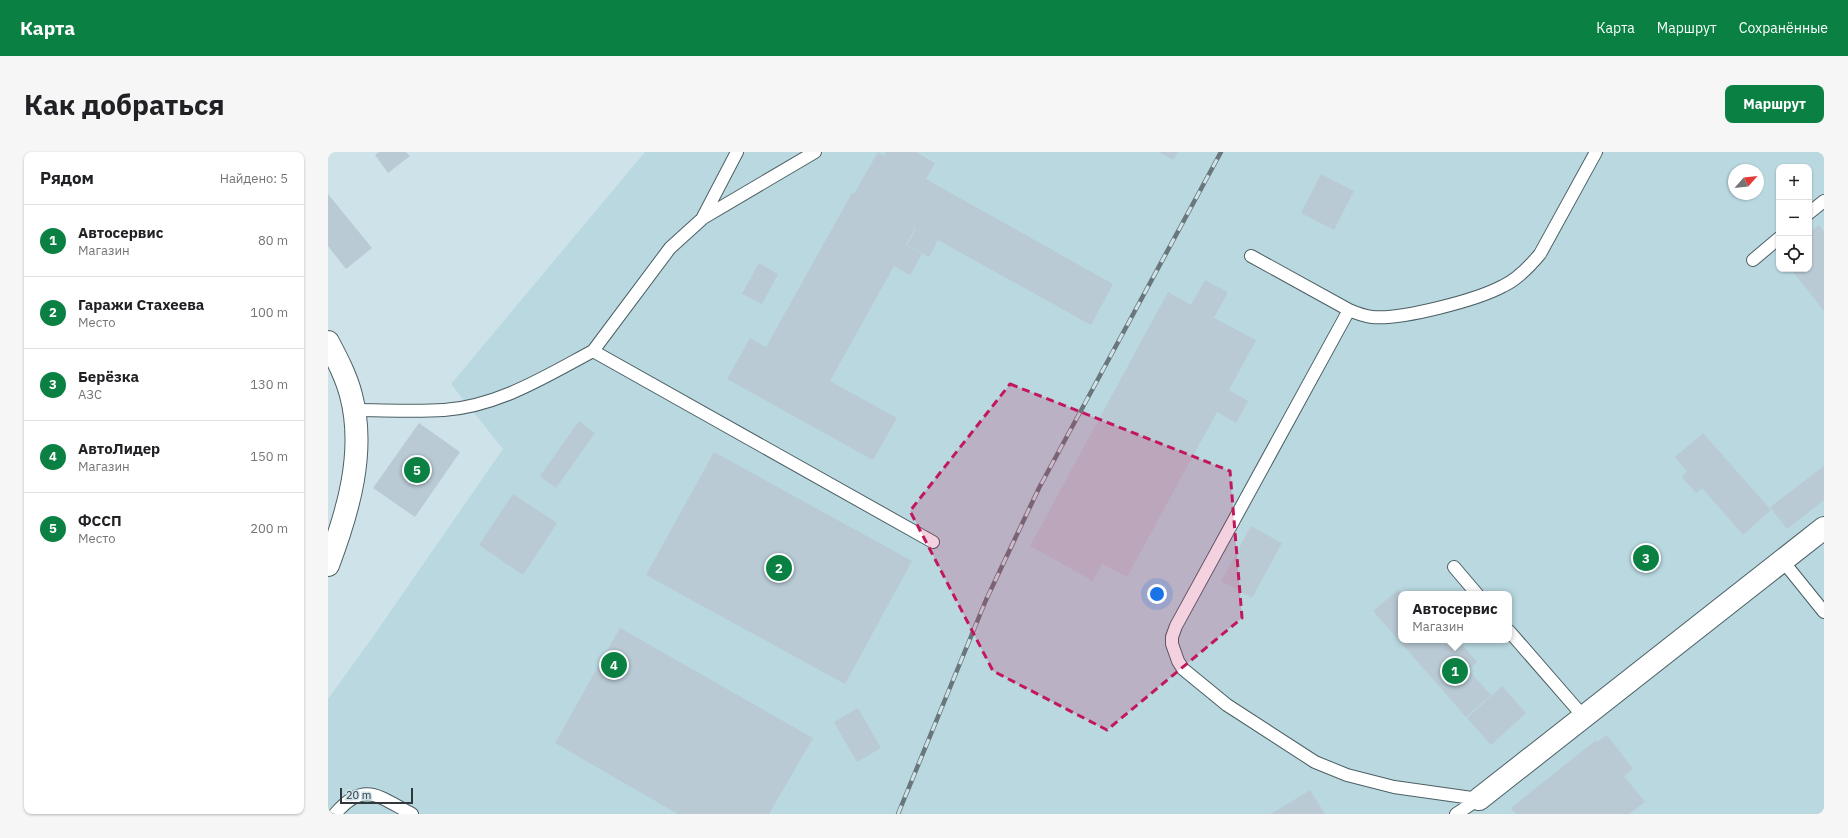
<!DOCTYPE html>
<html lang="ru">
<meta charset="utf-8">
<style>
body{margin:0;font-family:"IBM Plex Sans",sans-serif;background:#f6f6f6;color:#202124}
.controls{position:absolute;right:12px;top:12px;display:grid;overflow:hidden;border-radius:8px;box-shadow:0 1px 3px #0004}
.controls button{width:36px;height:36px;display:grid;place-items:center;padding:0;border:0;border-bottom:1px solid #e0e0e0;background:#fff;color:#202124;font:20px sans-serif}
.compass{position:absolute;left:1400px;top:12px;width:36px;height:36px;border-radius:50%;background:#fff;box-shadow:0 1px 3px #0004;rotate:63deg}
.scale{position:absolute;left:12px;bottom:10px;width:73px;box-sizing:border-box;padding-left:4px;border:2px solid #30383b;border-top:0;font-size:11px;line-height:14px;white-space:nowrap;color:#30383b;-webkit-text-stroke:3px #cee3e9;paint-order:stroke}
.you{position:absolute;left:829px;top:442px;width:14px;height:14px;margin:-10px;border:3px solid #fff;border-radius:50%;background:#1a73e8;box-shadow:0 0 0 6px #1a73e833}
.badge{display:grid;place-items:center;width:26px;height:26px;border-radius:50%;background:#0b8043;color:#fff;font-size:13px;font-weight:700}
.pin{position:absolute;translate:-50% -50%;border:2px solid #fff;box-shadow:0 1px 4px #0006}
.popup{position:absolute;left:1070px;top:439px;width:114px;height:52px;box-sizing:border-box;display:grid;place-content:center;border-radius:8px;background:#fff;filter:drop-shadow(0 1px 3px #0005);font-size:13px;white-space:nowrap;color:#757577}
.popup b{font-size:15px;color:#202124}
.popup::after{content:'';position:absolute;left:50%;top:100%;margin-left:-8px;border:8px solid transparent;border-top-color:#fff}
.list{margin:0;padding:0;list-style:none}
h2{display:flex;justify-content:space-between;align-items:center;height:52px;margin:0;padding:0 16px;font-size:17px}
h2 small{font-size:13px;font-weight:400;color:#757577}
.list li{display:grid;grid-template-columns:26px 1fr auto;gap:12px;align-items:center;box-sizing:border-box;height:72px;padding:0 16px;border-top:1px solid #e0e0e0}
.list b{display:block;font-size:15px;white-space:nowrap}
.list p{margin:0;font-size:13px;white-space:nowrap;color:#757577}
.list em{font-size:13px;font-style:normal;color:#757577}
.icon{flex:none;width:22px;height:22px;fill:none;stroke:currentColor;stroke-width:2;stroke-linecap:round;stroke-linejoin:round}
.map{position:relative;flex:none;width:1496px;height:662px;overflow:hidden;border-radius:8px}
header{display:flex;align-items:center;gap:24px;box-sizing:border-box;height:56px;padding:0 20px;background:#0b8043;color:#fff}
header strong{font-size:19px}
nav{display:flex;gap:22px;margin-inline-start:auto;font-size:14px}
.intro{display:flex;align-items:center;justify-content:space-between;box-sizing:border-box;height:96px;padding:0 24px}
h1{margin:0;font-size:28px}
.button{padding:10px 18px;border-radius:8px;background:#0b8043;color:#fff;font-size:14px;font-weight:700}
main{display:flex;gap:24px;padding:0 24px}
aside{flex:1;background:#fff;border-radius:8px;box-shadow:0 1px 3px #0004}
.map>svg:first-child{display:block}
.built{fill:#b9d8e0;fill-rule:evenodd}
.building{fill:#b9cad5}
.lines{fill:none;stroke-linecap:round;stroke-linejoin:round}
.service-casing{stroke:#4c5f64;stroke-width:14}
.minor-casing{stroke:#4c5f64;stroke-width:24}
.service{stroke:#fff;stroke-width:12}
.minor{stroke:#fff;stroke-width:22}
.rail-casing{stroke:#69767a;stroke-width:4.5}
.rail{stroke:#cee3e9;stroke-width:3;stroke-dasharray:9;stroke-linecap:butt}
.marked{fill:#c2185b;fill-opacity:0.2;stroke:#c2185b;stroke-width:3;stroke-dasharray:8 5;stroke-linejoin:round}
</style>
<header>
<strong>Карта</strong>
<nav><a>Карта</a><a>Маршрут</a><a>Сохранённые</a></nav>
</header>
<div class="intro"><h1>Как добраться</h1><a class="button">Маршрут</a></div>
<main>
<aside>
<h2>Рядом<small>Найдено: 5</small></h2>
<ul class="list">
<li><span class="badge">1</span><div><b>Автосервис</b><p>Магазин</p></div><em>80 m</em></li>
<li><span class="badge">2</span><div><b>Гаражи Стахеева</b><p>Место</p></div><em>100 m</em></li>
<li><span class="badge">3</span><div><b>Берёзка</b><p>АЗС</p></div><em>130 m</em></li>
<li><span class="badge">4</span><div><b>АвтоЛидер</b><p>Магазин</p></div><em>150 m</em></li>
<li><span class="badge">5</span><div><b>ФССП</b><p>Место</p></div><em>200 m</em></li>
</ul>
</aside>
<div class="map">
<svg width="1496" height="662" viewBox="0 0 1496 662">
<rect width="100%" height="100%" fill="#cee3e9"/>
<path class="built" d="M317,0H1496V662H0V547L44,486L175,297L123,232ZM1451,15H1481V117H1451ZM1406,18H1430V42H1406ZM1073,442H1181V488H1073Z"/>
<path class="building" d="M51,0H78L82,4L60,21L47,3Z
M550,0L556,4L558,0H588L607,11L598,27L785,132L763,173L610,88L601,105L579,93L588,76L555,58L587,76L578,93L594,102L582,123L566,114L502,229L569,266L545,308L399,227L422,186L438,195L524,41L526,42Z
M831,0H850L845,8Z
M993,22L1026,39L1006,78L973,61Z
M0,42L44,96L18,117L0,94Z
M1491,73L1496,80V159L1463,117H1481V81Z
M431,111L450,122L434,152L414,142Z
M877,128L900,140L886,166L928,188L901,238L920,249L908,271L889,260L799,425L774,412L765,429L702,394L840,140L863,153Z
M251,269L267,281L228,336L212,324Z
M91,271L132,300L87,365L45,336Z
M1375,281L1443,358L1415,383L1374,336L1368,341L1354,325L1359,319L1347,305Z
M386,300L584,409L517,532L318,423Z
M1496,314V348L1459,377L1442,355Z
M185,342L229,371L195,423L151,393Z
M923,374L954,391L924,446L893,429Z
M1070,438L1073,441V488H1130L1149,510L1140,518L1163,543L1138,565L1045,459Z
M292,476L485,586L441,662H350L227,591Z
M1174,534L1198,561L1163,593L1139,566Z
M530,556L553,596L529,610L506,570Z
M1279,583L1305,617L1296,624L1317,650L1301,662H1188L1183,656L1268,588L1269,590Z
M982,638L997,662H943Z"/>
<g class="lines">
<defs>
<path id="service" d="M1481,61L1496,49
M375,66L487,0
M923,104L1021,158L848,474L844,485V492L850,509L855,517L899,553L987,610L1019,623L1066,635L1151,647
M1425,108L1451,86
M1021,158C1028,161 1036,164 1044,165C1073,168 1149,148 1175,134C1190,127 1202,114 1212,102L1268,0
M265,199L342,96L374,67L409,0
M25,258C55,258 86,260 116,258C171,254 218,224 265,199L605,390
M1454,408L1496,460
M1126,415L1149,442
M1181,479L1255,564
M7,662C36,628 51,645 84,662
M1128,662L1151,647"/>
<path id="minor" d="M0,190C9,207 18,224 23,243C38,300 20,360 0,413
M1151,647L1496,376"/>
</defs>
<use href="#service" class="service-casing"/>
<use href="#minor" class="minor-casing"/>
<use href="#service" class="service"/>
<use href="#minor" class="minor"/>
<defs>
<path id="rail" d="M570,662L658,448L711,336L893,0"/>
</defs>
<use href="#rail" class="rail-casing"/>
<use href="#rail" class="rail"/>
</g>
<path class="marked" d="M682,232L902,319L914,466L779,578L665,519L582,359Z"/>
</svg>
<div class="controls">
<button>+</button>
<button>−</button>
<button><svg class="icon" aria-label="locate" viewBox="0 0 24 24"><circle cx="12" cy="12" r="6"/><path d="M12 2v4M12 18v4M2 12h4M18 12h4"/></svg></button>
</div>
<svg class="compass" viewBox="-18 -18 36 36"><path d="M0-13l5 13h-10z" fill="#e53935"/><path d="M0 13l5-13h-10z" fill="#757577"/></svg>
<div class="scale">20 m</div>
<div class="you"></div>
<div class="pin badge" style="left:1127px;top:519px">1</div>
<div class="popup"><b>Автосервис</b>Магазин</div>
<div class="pin badge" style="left:451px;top:416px">2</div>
<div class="pin badge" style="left:1318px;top:406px">3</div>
<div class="pin badge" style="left:286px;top:513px">4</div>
<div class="pin badge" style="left:89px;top:318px">5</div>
</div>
</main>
